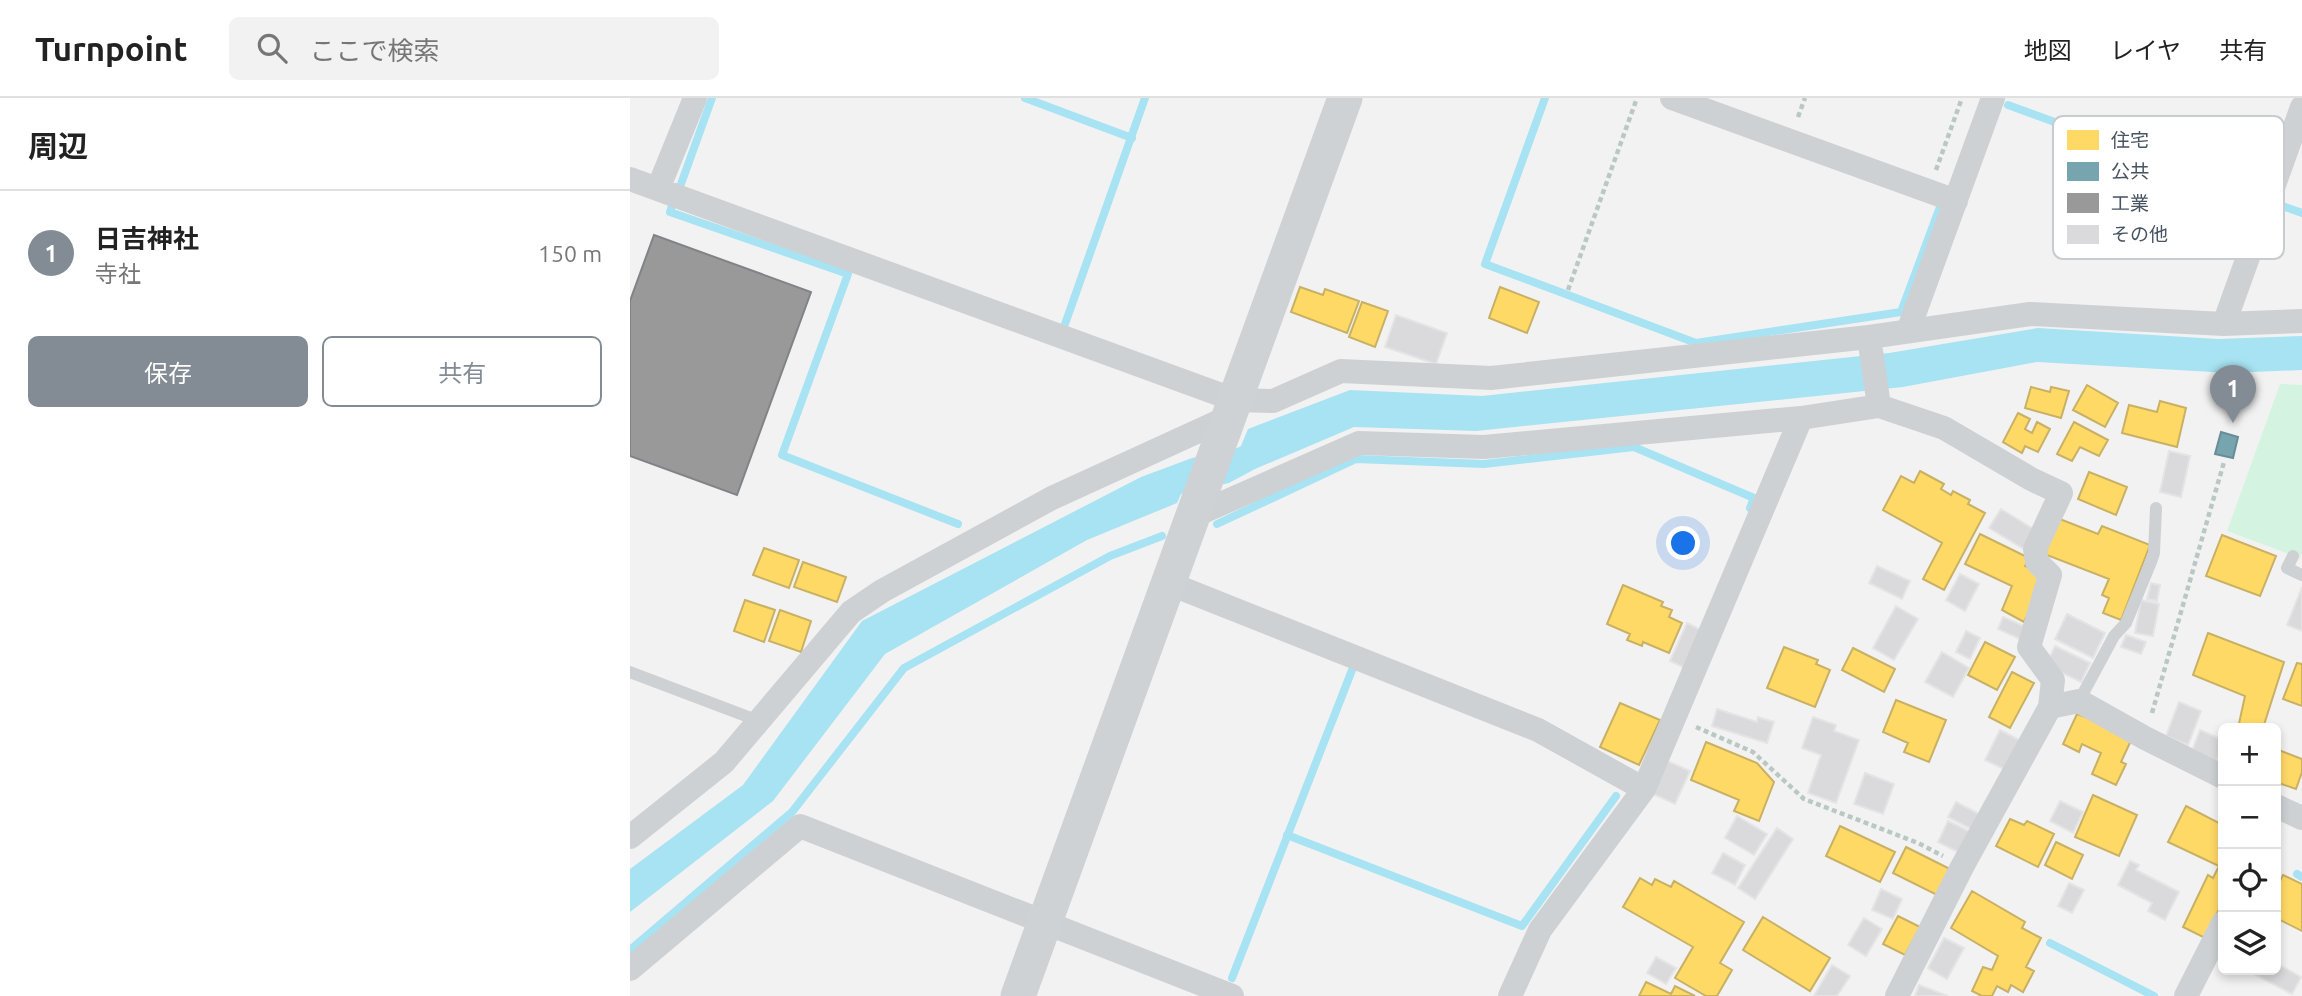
<!DOCTYPE html>
<html lang="ja">
<meta charset="utf-8">
<style>
body{margin:0;font-family:Ubuntu,"Noto Sans JP",sans-serif;background:#f2f2f2;color:#222}
.controls{position:absolute;right:21px;bottom:21px;display:grid;overflow:hidden;border-radius:10px;box-shadow:0 4px 10px #0003}
.controls button{width:63px;height:63px;display:grid;place-items:center;padding:0;border:0;border-bottom:2px solid #e0e0e0;background:#fff;color:#222;font:35px sans-serif}
.you{position:absolute;left:1054px;top:446px;width:24px;height:24px;margin:-18px;border:5px solid #fff;border-radius:50%;background:#1a73e8;box-shadow:0 0 0 10px #1a73e833}
.badge{display:grid;place-items:center;width:46px;height:46px;border-radius:50%;background:#838b94;color:#fff;font-size:23px;font-weight:700}
.pin{position:absolute;translate:-50% -58px;filter:drop-shadow(0 2px 4px #0008)}
.pin::after{content:'';position:absolute;top:37px;width:24px;height:21px;background:inherit;clip-path:polygon(0 0,100% 0,50% 100%)}
.list{margin:0;padding:0;list-style:none}
h2{display:flex;justify-content:space-between;align-items:center;height:91px;margin:0;padding:0 28px;font-size:30px}
h2 small{font-size:23px;font-weight:400;color:#767676}
.list li{display:grid;grid-template-columns:46px 1fr auto;gap:21px;align-items:center;box-sizing:border-box;height:126px;padding:0 28px;border-top:2px solid #e0e0e0}
.list b{display:block;font-size:26px;white-space:nowrap}
.list p{margin:0;font-size:23px;white-space:nowrap;color:#767676}
.list em{font-size:23px;font-style:normal;color:#767676}
.actions{display:flex;gap:14px;padding:21px 28px}
.actions a{flex:1;padding:16px 0;border:2px solid #838b94;border-radius:10px;text-align:center;font-size:24px;color:#838b94}
.actions .main{background:#838b94;color:#fff}
.icon{flex:none;width:38px;height:38px;fill:none;stroke:currentColor;stroke-width:2;stroke-linecap:round;stroke-linejoin:round}
.map{position:relative;flex:none;width:1672px;height:898px;overflow:hidden}
header{display:flex;align-items:center;gap:42px;box-sizing:border-box;height:98px;padding:0 35px;background:#fff;border-bottom:2px solid #e0e0e0}
header strong{font-size:33px}
nav{display:flex;gap:38px;margin-inline-start:auto;font-size:24px}
.search{width:490px;height:63px;background:#f2f2f2;display:flex;align-items:center;gap:18px;box-sizing:border-box;padding:0 24px;border-radius:10px;color:#767676;font-size:26px}
main{display:flex}
aside{flex:1;background:#fff}
.map>svg:first-child{display:block}
.green{fill:#d5f3e1}
.water{fill:#a7e3f3}
.homes{fill:#ffd966;stroke:#c8b164;stroke-width:2}
.public{fill:#76a5af;stroke:#688d98;stroke-width:2}
.industry{fill:#999;stroke:#808488;stroke-width:2}
.lines{fill:none;stroke-linecap:round;stroke-linejoin:round}
.stream{stroke:#a7e3f3;stroke-width:8}
.building{fill:#dadadc;stroke:#e4e4e5;stroke-width:2}
.path{stroke:#bac8c3;stroke-width:4.5;stroke-dasharray:5 3.5;stroke-linecap:butt}
.lane{stroke:#ced1d3;stroke-width:12}
.street{stroke:#ced1d3;stroke-width:24}
.secondary{stroke:#cfd2d5;stroke-width:35}
.key{fill:#fff;stroke:#c8ccd0;stroke-width:2}
.key-label{font-size:19px;fill:#475461}
</style>
<header>
<strong>Turnpoint</strong>
<div class="search"><svg class="icon" aria-label="search" viewBox="0 0 24 24"><circle cx="10" cy="10" r="6"/><path d="M15 15l6 6"/></svg>ここで検索</div>
<nav><a>地図</a><a>レイヤ</a><a>共有</a></nav>
</header>
<main>
<aside>
<h2>周辺<small></small></h2>
<ul class="list">
<li><span class="badge">1</span><div><b>日吉神社</b><p>寺社</p></div><em>150 m</em></li>
</ul>
<div class="actions"><a class="main">保存</a><a>共有</a></div>
</aside>
<div class="map">
<svg width="1672" height="898" viewBox="0 0 1672 898">
<rect width="100%" height="100%" fill="#f3f2f2"/>
<path class="green" d="M1650,286L1672,287V454L1670,460L1597,433Z"/>
<path class="water" d="M1408,230L1588,241L1672,238V272L1599,275L1407,264L1273,289L846,333L724,329L625,371L599,385L551,396L547,405L457,442L255,556L143,703L0,814V771L113,687L232,523L511,379L562,360L599,354L611,348L618,331L720,292L852,298L1259,255Z"/>
<path class="homes" d="M670,189L693,197L695,191L729,203L717,235L661,214Z
M870,189L909,204L897,235L859,220Z
M732,204L758,213L745,249L719,239Z
M1457,287L1488,305L1475,329L1443,312Z
M1401,289L1420,294L1421,289L1439,293L1431,320L1395,310Z
M1530,303L1556,310L1547,349L1492,335L1499,307L1527,314Z
M1388,315L1400,321L1395,331L1402,335L1407,324L1420,331L1408,354L1395,348L1392,355L1373,344Z
M1444,324L1478,342L1469,358L1450,349L1442,363L1427,356Z
M1290,373L1314,386L1311,391L1321,397L1323,393L1340,402L1338,406L1355,415L1314,492L1293,481L1312,445L1253,412L1271,378L1284,385Z
M1459,374L1497,389L1486,417L1448,401Z
M1422,418L1468,436L1472,428L1520,447L1491,522L1473,515L1479,500L1472,497L1479,481L1409,454Z
M1350,436L1399,460L1395,468L1416,478L1394,524L1372,512L1382,488L1335,466Z
M1592,437L1646,458L1630,498L1576,478Z
M134,450L169,462L159,490L123,477Z
M173,464L216,479L207,504L164,489Z
M993,487L1033,504L1031,508L1042,512L1039,519L1052,525L1039,555L1013,544L1012,548L997,542L1000,536L977,526Z
M115,502L145,512L134,544L104,533Z
M150,512L181,523L171,554L139,543Z
M1578,535L1654,564L1633,630H1608L1615,598L1563,577Z
M1355,544L1385,559L1367,592L1338,577Z
M1154,549L1188,562L1186,566L1200,572L1185,609L1137,590Z
M1223,550L1265,571L1254,594L1212,572Z
M1667,565L1672,566V608L1653,601Z
M1382,574L1404,585L1380,630L1359,619Z
M1266,602L1316,622L1299,664L1274,654L1278,645L1253,634Z
M990,605L1030,622L1009,667L970,649Z
M1447,616L1504,636L1491,664L1496,666L1486,687L1462,676L1471,655L1452,646L1449,654L1433,646Z
M1076,644L1127,665L1144,684L1129,723L1104,713L1109,702L1061,682Z
M1646,651L1672,661V674L1666,691L1646,684Z
M1463,697L1507,717L1489,758L1445,739Z
M1556,708L1593,727V803L1575,840L1553,829L1578,777L1583,780L1589,768L1538,744Z
M1380,721L1394,727L1397,723L1424,736L1408,769L1366,748Z
M1210,728L1265,754L1250,784L1196,758Z
M1426,744L1453,757L1442,781L1415,767Z
M1276,749L1320,771L1307,797L1263,775Z
M1653,777L1672,786V833L1646,820V791Z
M1010,780L1022,787L1025,781L1041,789L1044,783L1114,824L1090,865L1102,872L1087,898H1076L1045,880L1063,849L993,809Z
M1342,793L1395,824L1392,830L1411,840L1396,869L1404,873L1393,894L1381,887L1378,894L1367,888L1362,898H1352L1342,893L1353,869L1362,872L1368,858L1321,830Z
M1268,818L1290,829L1275,857L1253,846Z
M1133,819L1200,860L1180,893L1113,852Z
M1016,884L1041,896L1045,888L1065,898H1009Z"/>
<path class="public" d="M1591,334L1608,339L1603,360L1585,356Z"/>
<path class="industry" d="M24,137L181,194L107,397L0,358V203Z"/>
<g class="lines">
<path class="stream" d="M395,0L502,40
M915,0L855,166L1066,245L1271,214L1310,109
M1378,7L1627,98
M51,86L82,0
M1647,106L1672,115
M42,108L40,114L218,176L152,357L328,426
M435,226L515,0
M587,426L726,361L854,366L1004,349L1124,400L1120,410
M657,737L892,828L986,698
M1667,776L1672,779
M1420,845L1524,898
M0,852L162,714L274,570L480,458L532,438
M602,880L724,567"/>
</g>
<path class="building" d="M766,217L817,235L806,266L755,249Z
M1539,353L1560,358L1551,399L1530,394Z
M1371,411L1405,432L1394,451L1359,430Z
M1247,468L1280,483L1272,501L1239,485Z
M1330,476L1349,486L1335,513L1316,502Z
M1521,485L1530,487L1527,503L1517,501Z
M1672,489V533L1657,527Z
M1511,502L1529,506L1523,538L1505,535Z
M1266,508L1288,521L1264,562L1243,550Z
M1437,516L1475,535L1463,560L1425,541Z
M1373,519L1396,529L1390,541L1368,531Z
M1057,525L1071,532L1055,570L1040,563Z
M1336,533L1350,540L1340,561L1326,554Z
M1496,537L1516,544L1511,556L1491,549Z
M1425,548L1460,565L1451,584L1416,567Z
M1312,554L1339,570L1323,599L1295,584Z
M1549,604L1571,613L1558,647L1536,638Z
M1087,611L1127,624L1128,619L1144,624L1137,645L1082,628Z
M1183,619L1206,627L1204,633L1229,642L1206,705L1178,695L1191,657L1172,650Z
M1370,632L1391,643L1376,672L1355,662Z
M1570,632L1593,642L1587,663L1562,653Z
M1035,662L1060,673L1045,706L1021,695Z
M1235,675L1264,686L1253,716L1224,706Z
M1430,703L1453,714L1443,735L1420,723Z
M1326,704L1351,717L1343,732L1318,719Z
M1107,718L1137,736L1124,757L1095,740Z
M1318,723L1343,735L1332,756L1308,744Z
M1147,730L1163,741L1125,801L1108,790Z
M1093,755L1115,767L1105,787L1082,775Z
M1500,763L1509,767L1506,772L1549,794L1535,822L1518,813L1522,805L1488,787Z
M1439,785L1454,792L1442,815L1428,808Z
M1251,791L1272,801L1263,821L1242,812Z
M1234,820L1252,831L1236,858L1218,847Z
M1314,840L1334,850L1317,881L1298,870Z
M1026,859L1046,870L1036,886L1017,875Z
M1646,865L1671,879L1662,896L1622,875L1624,872H1646Z
M1202,867L1220,878L1207,898H1184Z
M1289,887L1318,898H1285Z"/>
<g class="lines">
<path class="path" d="M1168,19L1175,0
M1306,72L1332,0
M938,192L1007,0
M1522,615L1594,364
M1066,629L1123,654L1174,701L1288,745L1313,758"/>
<path class="lane" d="M1663,458L1657,470L1672,477
M0,574L129,623
M1449,603L1484,538L1496,525L1521,464L1524,455L1526,410"/>
<path class="street" d="M1042,0L1326,103
M0,81L605,302L643,303L711,273L861,280L1239,239L1400,216L1594,226L1672,223
M28,91L65,0
M1594,226L1672,9
M1278,233L1363,0
M1239,239L1249,308
M561,419L729,345L854,349L1171,320L1249,308L1314,330L1401,381L1431,395L1405,451L1407,464L1420,477L1399,549L1423,582L1420,609
M538,485L908,632L1014,691
M1646,708L1672,720
M0,739L94,664L221,514L252,493L422,400L599,319
M0,871L170,728L602,898
M880,898L910,832L1014,691L1171,320
M1267,898L1332,769L1420,609L1449,603L1515,640L1593,679
M1556,898L1593,825"/>
<path class="secondary" d="M388,898L715,0"/>
</g>
<rect x="1423" y="18" width="231" height="143" rx="10" class="key"/>
<rect x="1437" y="32" width="32" height="20" fill="#ffd966"/>
<rect x="1437" y="64" width="32" height="19" fill="#76a5af"/>
<rect x="1437" y="95" width="32" height="20" fill="#999"/>
<rect x="1437" y="127" width="32" height="19" fill="#dadadc"/>
<g class="key-label">
<text x="1481" y="49">住宅</text>
<text x="1481" y="80">公共</text>
<text x="1481" y="112">工業</text>
<text x="1481" y="143">その他</text>
</g>
</svg>
<div class="controls">
<button>+</button>
<button>−</button>
<button><svg class="icon" aria-label="locate" viewBox="0 0 24 24"><circle cx="12" cy="12" r="6"/><path d="M12 2v4M12 18v4M2 12h4M18 12h4"/></svg></button>
<button><svg class="icon" aria-label="layers" viewBox="0 0 24 24"><path d="M12 4l9 5-9 5-9-5zM3 14l9 5 9-5"/></svg></button>
</div>
<div class="you"></div>
<div class="pin badge" style="left:1603px;top:325px">1</div>
</div>
</main>
